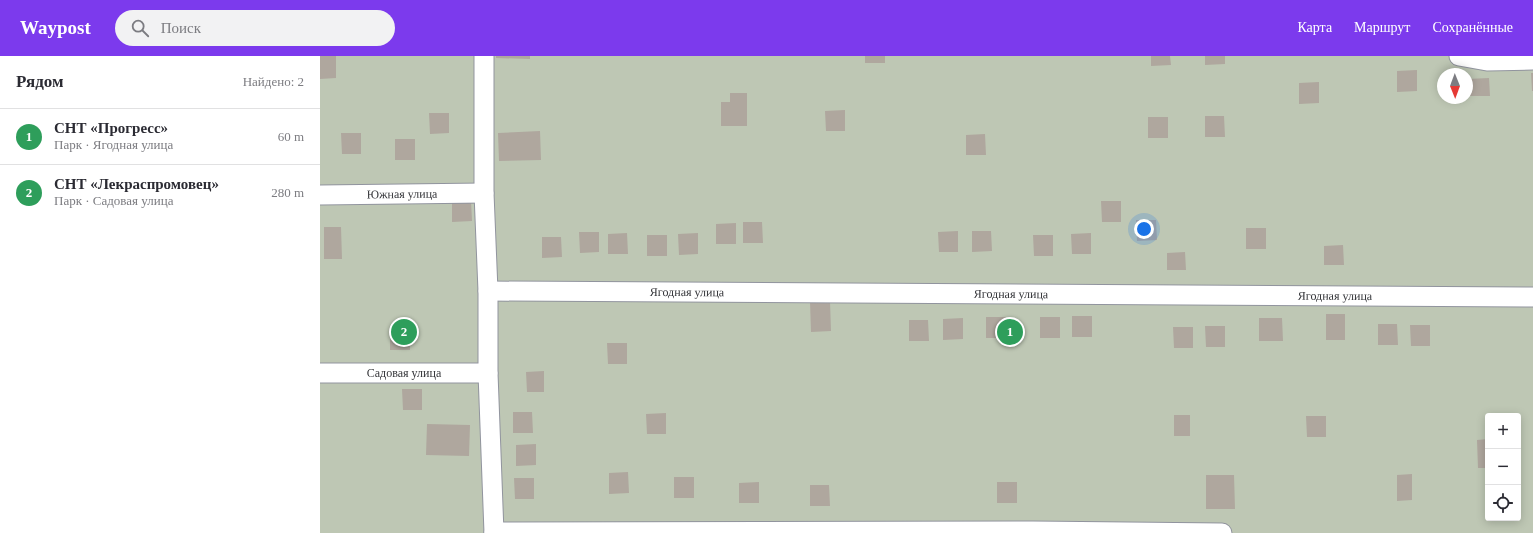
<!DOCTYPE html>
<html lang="ru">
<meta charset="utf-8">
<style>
body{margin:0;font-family:Georgia,serif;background:#f2f2f3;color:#2b2b33}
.controls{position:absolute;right:12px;bottom:12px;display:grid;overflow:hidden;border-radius:4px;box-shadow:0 2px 10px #0003}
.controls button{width:36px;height:36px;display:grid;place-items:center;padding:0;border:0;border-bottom:1px solid #e1e1e2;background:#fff;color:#2b2b33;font:20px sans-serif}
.compass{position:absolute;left:1117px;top:12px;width:36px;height:36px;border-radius:50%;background:#fff;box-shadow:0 2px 10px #0003;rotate:179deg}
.you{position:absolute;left:824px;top:173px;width:14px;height:14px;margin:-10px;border:3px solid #fff;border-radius:50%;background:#1a73e8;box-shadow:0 0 0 6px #1a73e833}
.badge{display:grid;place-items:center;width:26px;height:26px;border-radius:50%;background:#7c3aed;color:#fff;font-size:13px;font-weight:700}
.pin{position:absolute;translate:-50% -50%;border:2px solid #fff;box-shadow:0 1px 4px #0006}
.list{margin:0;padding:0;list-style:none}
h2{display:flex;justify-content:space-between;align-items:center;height:52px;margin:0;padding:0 16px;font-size:17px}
h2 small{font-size:13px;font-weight:400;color:#7c7c81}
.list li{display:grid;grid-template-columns:26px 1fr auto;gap:12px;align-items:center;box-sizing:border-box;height:56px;padding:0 16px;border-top:1px solid #e1e1e2}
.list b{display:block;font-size:15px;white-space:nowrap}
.list p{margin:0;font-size:13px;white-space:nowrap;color:#7c7c81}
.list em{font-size:13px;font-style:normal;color:#7c7c81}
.icon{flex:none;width:22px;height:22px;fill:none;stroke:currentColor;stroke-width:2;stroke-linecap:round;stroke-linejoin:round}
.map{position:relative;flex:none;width:1213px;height:477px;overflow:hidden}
header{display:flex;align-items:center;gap:24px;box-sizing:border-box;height:56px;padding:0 20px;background:#7c3aed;color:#fff}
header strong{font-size:19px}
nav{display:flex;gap:22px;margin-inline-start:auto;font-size:14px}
.search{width:280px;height:36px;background:#f2f2f3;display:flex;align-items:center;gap:10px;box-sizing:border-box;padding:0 14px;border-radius:22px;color:#7c7c81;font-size:15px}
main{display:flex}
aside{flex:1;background:#fff}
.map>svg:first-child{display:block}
.green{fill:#bec7b4;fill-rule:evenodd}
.building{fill:#afa79e}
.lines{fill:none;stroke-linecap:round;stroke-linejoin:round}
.minor-casing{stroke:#91949e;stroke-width:21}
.minor{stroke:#fff;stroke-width:19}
.labels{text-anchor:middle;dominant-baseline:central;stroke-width:4;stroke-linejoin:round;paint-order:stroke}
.street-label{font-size:12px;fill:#343539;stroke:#eff3fe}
</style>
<header>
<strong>Waypost</strong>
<div class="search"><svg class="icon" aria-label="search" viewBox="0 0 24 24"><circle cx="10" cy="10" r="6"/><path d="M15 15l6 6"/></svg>Поиск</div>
<nav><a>Карта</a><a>Маршрут</a><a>Сохранённые</a></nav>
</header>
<main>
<aside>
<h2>Рядом<small>Найдено: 2</small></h2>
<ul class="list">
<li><span class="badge" style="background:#2e9e5b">1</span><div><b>СНТ «Прогресс»</b><p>Парк · Ягодная улица</p></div><em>60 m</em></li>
<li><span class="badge" style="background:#2e9e5b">2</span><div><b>СНТ «Лекраспромовец»</b><p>Парк · Садовая улица</p></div><em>280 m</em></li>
</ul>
</aside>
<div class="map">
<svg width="1213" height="477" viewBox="0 0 1213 477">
<rect width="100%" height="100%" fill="#e2e5f0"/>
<path class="green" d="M0,0H1213V477H0ZM1123,18H1147V42H1123ZM1168,360H1198V462H1168Z"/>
<path class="building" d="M0,0H16V22L0,23Z
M176,0H210V3L176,2Z
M545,0H565V7H545Z
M831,0H850L851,9L831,10Z
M885,0H905V8L885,9Z
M1097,14V35L1077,36V15Z
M1211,17H1213V35H1212Z
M1169,22L1170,40H1147V23Z
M999,26V47L979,48V27Z
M410,37H427V70H401V46H410Z
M525,54V75H506L505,55Z
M109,57H129V77L110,78Z
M885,60H904L905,81H885Z
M828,61H848V82H828Z
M220,75L221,104L179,105L178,77Z
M21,77H41V98H22Z
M665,78L666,99H646V79Z
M75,83H95V104H75Z
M151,144L152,165L132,166V145Z
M781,145H801V166H782Z
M816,164H836L837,184L817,185Z
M423,166H442L443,187H423Z
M416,167V188H396V168Z
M4,171H21L22,203H4Z
M926,172H946V193H926Z
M638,175V196H619L618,176Z
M652,175H671L672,195L652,196Z
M259,176H279V196L260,197Z
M307,177L308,198H288V178Z
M378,177V198L359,199L358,178Z
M771,177V198H752L751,178Z
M327,179H347V200H327Z
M713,179H733V200H714Z
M222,181H241L242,201L222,202Z
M1023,189L1024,209H1004V190Z
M865,196L866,214H847V197Z
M490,245H510L511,275L491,276Z
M1006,258H1025V284H1006Z
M752,260H772V281H752Z
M666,261H686V282H666Z
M720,261H740V282H720Z
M643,262V283L623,284V263Z
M939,262H962L963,285H939Z
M589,264H608L609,285H589Z
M1058,268H1077L1078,289H1058Z
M1090,269H1110V290H1091Z
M885,270H905V291H886Z
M853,271H873V292H854Z
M70,273H90V294H70Z
M287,287H307V308H288Z
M224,315V336H207L206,316Z
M82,333H102V354H83Z
M193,356H212L213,377H193Z
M346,357V378H327L326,358Z
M854,359H870V380H854Z
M986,360H1006V381H987Z
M107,368L150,369L149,400L106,399Z
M1168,383V412H1158L1157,384Z
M216,388V409L196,410V389Z
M308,416L309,437L289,438V417Z
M1092,418V444L1077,445V419Z
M886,419H914L915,453H886Z
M354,421H374V442H354Z
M194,422H214V443H195Z
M439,426V447H419V427Z
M677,426H697V447H677Z
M490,429H509L510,450H490Z"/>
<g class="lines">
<defs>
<g id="minor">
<path d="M164,0V137L168,235V317L174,477"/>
<path d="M1139,0L1167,5L1213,4"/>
<path id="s1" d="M0,139L164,137"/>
<path id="s2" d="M168,235L1213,241"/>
<path id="s3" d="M0,317H168"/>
<path d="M174,476L713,475L902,477"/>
</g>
</defs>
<use href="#minor" class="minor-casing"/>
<use href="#minor" class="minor"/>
</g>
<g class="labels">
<g class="street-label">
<text stroke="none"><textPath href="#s1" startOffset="82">Южная улица</textPath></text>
<text stroke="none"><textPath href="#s2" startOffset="199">Ягодная улица</textPath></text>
<text stroke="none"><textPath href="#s2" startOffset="523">Ягодная улица</textPath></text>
<text stroke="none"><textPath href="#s2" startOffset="847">Ягодная улица</textPath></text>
<text stroke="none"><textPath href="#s3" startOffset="84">Садовая улица</textPath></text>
</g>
</g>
</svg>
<div class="controls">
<button>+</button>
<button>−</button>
<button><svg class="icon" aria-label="locate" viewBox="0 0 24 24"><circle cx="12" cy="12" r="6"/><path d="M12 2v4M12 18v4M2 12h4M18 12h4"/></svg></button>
</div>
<svg class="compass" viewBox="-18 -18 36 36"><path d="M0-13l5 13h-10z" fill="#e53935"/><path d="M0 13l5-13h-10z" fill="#7c7c81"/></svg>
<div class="you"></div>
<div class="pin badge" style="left:690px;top:276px;background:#2e9e5b">1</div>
<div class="pin badge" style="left:84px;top:276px;background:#2e9e5b">2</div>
</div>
</main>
